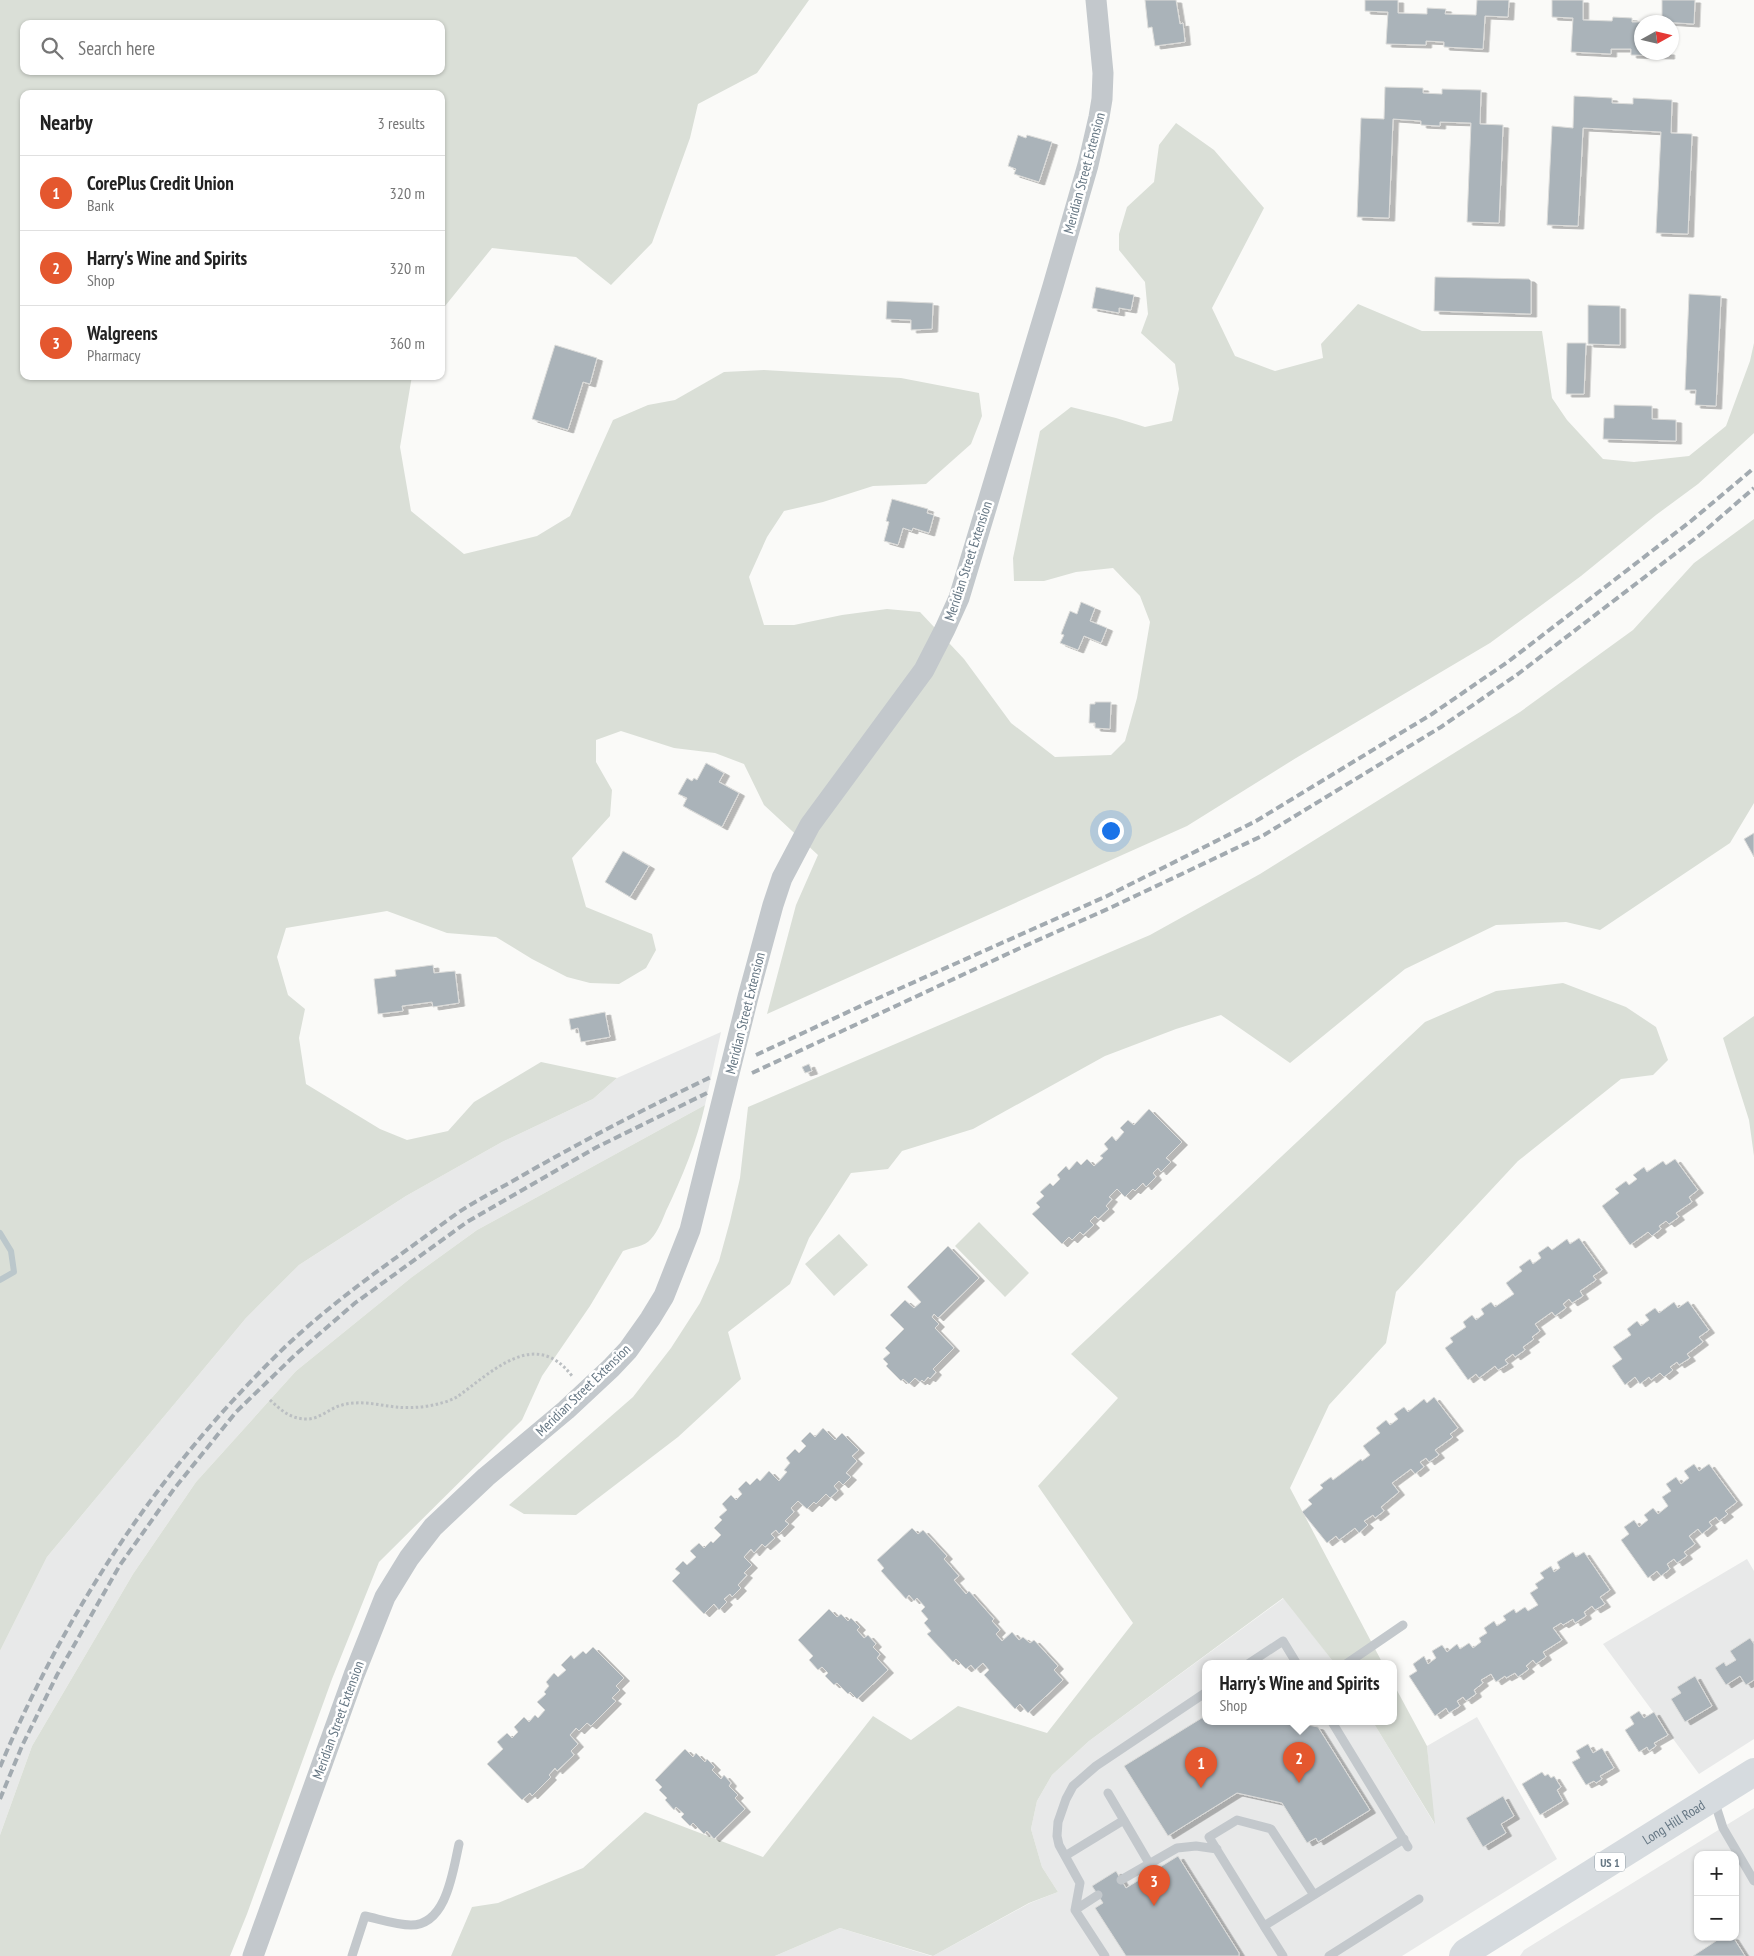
<!DOCTYPE html>
<meta charset="utf-8">
<style>
body{margin:0;font-family:"PT Sans Narrow",sans-serif;background:#f6f6f6;color:#222}
.controls{position:absolute;right:15px;bottom:15px;display:grid;overflow:hidden;border-radius:10px;box-shadow:0 1px 4px #0004}
.controls button{width:45px;height:45px;display:grid;place-items:center;padding:0;border:0;border-bottom:1px solid #e0e0e0;background:#fff;color:#222;font:25px sans-serif}
.compass{position:absolute;left:1634px;top:15px;width:45px;height:45px;border-radius:50%;background:#fff;box-shadow:0 1px 4px #0004;rotate:82deg}
.you{position:absolute;left:1110px;top:830px;width:18px;height:18px;margin:-12px;border:4px solid #fff;border-radius:50%;background:#1a73e8;box-shadow:0 0 0 8px #1a73e833}
.badge{display:grid;place-items:center;width:32px;height:32px;border-radius:50%;background:#e4572e;color:#fff;font-size:16px;font-weight:700}
.pin{position:absolute;translate:-50% -41px;filter:drop-shadow(0 1px 2px #0008)}
.pin::after{content:'';position:absolute;top:26px;width:18px;height:15px;background:inherit;clip-path:polygon(0 0,100% 0,50% 100%)}
.popup{position:absolute;left:1202px;top:1660px;width:195px;height:65px;box-sizing:border-box;display:grid;place-content:center;border-radius:10px;background:#fff;filter:drop-shadow(0 1px 4px #0005);font-size:16px;white-space:nowrap;color:#767676}
.popup b{font-size:19px;color:#222}
.popup::after{content:'';position:absolute;left:50%;top:100%;margin-left:-10px;border:10px solid transparent;border-top-color:#fff}
.list{margin:0;padding:0;list-style:none}
h2{display:flex;justify-content:space-between;align-items:center;height:65px;margin:0;padding:0 20px;font-size:21px}
h2 small{font-size:16px;font-weight:400;color:#767676}
.list li{display:grid;grid-template-columns:32px 1fr auto;gap:15px;align-items:center;box-sizing:border-box;height:75px;padding:0 20px;border-top:1px solid #e0e0e0}
.list b{display:block;font-size:19px;white-space:nowrap}
.list p{margin:0;font-size:16px;white-space:nowrap;color:#767676}
.list em{font-size:16px;font-style:normal;color:#767676}
.icon{flex:none;width:28px;height:28px;fill:none;stroke:currentColor;stroke-width:2;stroke-linecap:round;stroke-linejoin:round}
.map{position:relative;flex:none;width:1754px;height:1956px;overflow:hidden}
.search{position:absolute;background:#fff;box-shadow:0 1px 4px #0004;left:20px;top:20px;width:425px;height:55px;display:flex;align-items:center;gap:12px;box-sizing:border-box;padding:0 18px;border-radius:10px;color:#767676;font-size:19px}
.panel{position:absolute;background:#fff;box-shadow:0 1px 4px #0004;left:20px;top:90px;width:425px;height:290px;border-radius:10px}
.map>svg:first-child{display:block}
.built{fill:#e8e9e9;fill-rule:evenodd}
.green{fill:#dadfd7;fill-rule:evenodd}
.lines{fill:none;stroke-linecap:round;stroke-linejoin:round}
.stream{stroke:#bbc7cb;stroke-width:6}
.building{fill:#aab3b9;stroke:#dcdcda;filter:url(#shadow)}
.path{stroke:#bbbfc2;stroke-width:3;stroke-dasharray:2.5 2.5;stroke-linecap:butt}
.service{stroke:#c3c8cc;stroke-width:9}
.tertiary{stroke:#c3c8cc;stroke-width:21}
.primary{stroke:#d6dbdf;stroke-width:28}
.rail{stroke:#a2aab0;stroke-width:4;stroke-dasharray:8 4;stroke-linecap:butt}
.labels{text-anchor:middle;dominant-baseline:central;stroke-width:5;stroke-linejoin:round;paint-order:stroke}
.shield{fill:#fff;stroke:#939fa8;stroke-width:1}
.shield-label{font-size:12px;font-weight:bold;fill:#657683}
.street-label{font-size:14px;fill:#657683;stroke:#fff}
</style>
<div class="map">
<svg width="1754" height="1956" viewBox="0 0 1754 1956">
<defs>
<filter id="shadow"><feDropShadow dx="5.5" dy="3" stdDeviation="0" flood-color="#0004"/></filter>
</defs>
<rect width="100%" height="100%" fill="#fafaf8"/>
<path class="built" d="M721,1032L705,1105L477,1230L412,1277L296,1371L196,1482L133,1574L32,1746L0,1835V1651L47,1557L246,1318L299,1265L406,1196L502,1142L593,1099L617,1078Z
M1747,1559L1754,1571V1739L1699,1774L1603,1644Z
M1284,1598L1335,1664H1205V1722H1373L1434,1823L1427,1746L1477,1717L1557,1859L1402,1956H933L1030,1903L1058,1892L1042,1867L1031,1829L1037,1801L1052,1775L1089,1741Z
M1754,1808V1956H1520L1524,1950ZM1698,1855H1735V1937H1698Z
M840,1928L931,1956H775Z"/>
<path class="green" d="M0,0H809L757,73L698,104L690,138L652,243L611,285L576,257L492,248L441,311V94H24V376H412L400,447L411,511L464,554L537,536L570,516L613,420L648,405L675,400L724,372L764,370L901,378L979,393L982,416L971,444L926,484L873,486L823,502L784,511L767,537L749,577L764,625H794L842,615L887,609L920,612L964,659L1011,723L1055,757L1111,755L1125,741L1137,698L1150,622L1140,596L1113,568L1076,572L1044,581H1014L1013,558L1040,431L1071,407L1116,418L1145,427L1172,421L1179,389L1175,364L1141,333L1148,314L1145,282L1119,250V234L1127,207L1154,182L1159,145L1176,123L1214,150L1264,208L1212,308L1235,356L1275,371L1323,358L1321,344L1358,304L1422,331H1542L1552,398L1567,420L1603,459L1634,462L1689,456L1726,426L1750,361L1754,343V433L1698,484L1656,515L1581,576L1490,643L1296,758L1187,826L767,1014L796,905L818,855L764,805L744,764L715,753L674,748L621,731L596,740V762L612,790L610,816L572,858L586,907L652,934L656,950L646,968L619,984L590,983L567,977L532,959L496,937L447,933L387,911L286,928L277,957L288,995L305,1009L299,1038L306,1084L380,1129L407,1140L448,1131L474,1102L541,1062L617,1078L593,1099L502,1142L406,1196L299,1265L246,1318L47,1557L0,1651ZM24,24H441V71H24Z
M1754,519V803L1730,843L1600,930L1566,922L1496,925L1405,969L1290,1063L1221,1015L1176,1029L1105,1056L973,1129L902,1151L888,1169L851,1173L809,1238L790,1284L728,1332L741,1379L678,1437L576,1515L524,1514L509,1505L633,1397L671,1348L700,1303L719,1261L730,1221L740,1178L748,1107L1150,935L1260,874L1520,712L1633,630L1694,563Z
M1563,983L1626,1007L1656,1027L1668,1060L1653,1075L1621,1079L1518,1161L1396,1292L1386,1343L1329,1405L1290,1488L1383,1664H1335L1283,1598L1089,1741L1052,1775L1037,1801L1031,1829L1042,1867L1058,1892L1029,1903L933,1956L840,1928L775,1956H451L472,1907L498,1903L583,1868L645,1812L763,1857L873,1716L911,1740L958,1706L1047,1733L1133,1623L1038,1486L1118,1398L1071,1354L1425,1022L1496,991Z
M1754,1016V1156L1749,1120L1723,1038Z
M705,1105C697,1141 682,1178 666,1211C662,1221 658,1231 651,1239C644,1247 633,1247 623,1251L590,1306L542,1376L522,1420L379,1562L332,1679L247,1914L230,1956H0V1835L32,1746L133,1574L196,1482L296,1371L412,1277L477,1230Z
M979,1222L1029,1273L1005,1297L955,1246Z
M839,1234L868,1265L834,1296L805,1264Z
M1393,1683L1427,1746L1435,1824L1373,1722H1393Z"/>
<g class="lines">
<path class="stream" d="M0,1233L11,1251L14,1272L0,1280"/>
</g>
<path class="building" d="M1145,0H1176L1180,24L1183,23L1185,42L1155,46L1152,27L1148,28Z
M1365,0H1398V13L1427,14V8L1446,9L1445,14L1476,15L1477,0H1509L1508,17L1485,16L1483,49L1444,47V42L1426,41V45L1386,44L1388,12L1365,11Z
M1552,0H1583V20L1612,21L1613,17L1632,18V22H1644H1642V52H1669V56L1631,55V49H1611V54L1571,52L1573,18L1552,17Z
M1662,0H1695L1694,24L1662,22Z
M1385,87L1423,88V93L1442,94V89L1481,90L1480,124L1503,125L1499,223L1467,222L1471,123L1440,122V126L1421,125V121L1393,119L1389,218L1357,217L1361,118L1384,119Z
M1574,96L1612,98V103L1633,104V98L1672,100L1671,133L1692,134L1688,234L1656,233L1661,132L1583,128L1578,226L1547,225L1552,126L1573,128Z
M1018,135L1026,138L1027,135L1052,142L1039,182L1014,174L1016,169L1008,166Z
M1435,277L1529,279L1531,281V314L1434,311Z
M1096,287L1134,295L1131,310L1119,308V313L1092,308Z
M1689,294L1721,296L1716,406L1695,405L1696,390H1685Z
M887,301L933,303L932,329L911,330V320L886,319Z
M1588,305L1620,306V345L1588,344Z
M1567,343H1586L1584,394H1566Z
M555,345L597,358L590,384L583,382L568,430L532,419Z
M1614,405L1652,406V419L1676,420V441L1603,439L1604,418H1614Z
M892,499L928,509L927,513L934,515L929,533L913,528L912,531L903,528L898,545L884,541L889,522L886,521Z
M1081,602L1095,608L1090,621L1107,628L1101,643L1084,636L1078,650L1060,643L1064,635L1061,634L1070,611L1077,614Z
M1095,702H1111L1110,729L1095,728V723H1089L1090,704H1095Z
M706,763L724,773L719,782L739,793L722,827L683,806L687,798L678,794L687,778L692,781L694,778L697,780Z
M1754,833V857L1744,839Z
M623,851L649,866L630,897L605,882Z
M433,965L434,973L455,971L459,1003L433,1007L432,1002L402,1006L403,1011L378,1014L374,979L396,976L395,970Z
M605,1012L610,1037L581,1042L578,1028L571,1030L569,1019Z
M809,1064L812,1071L805,1073L802,1067Z
M1149,1109L1182,1142L1166,1158L1171,1162L1161,1172L1158,1168L1153,1173L1156,1177L1146,1187L1143,1183L1135,1191L1133,1189L1125,1197L1117,1189L1109,1197L1112,1199L1106,1206L1109,1209L1098,1219L1095,1216L1090,1221L1094,1225L1083,1235L1080,1232L1072,1240L1069,1237L1062,1244L1032,1214L1040,1207L1036,1203L1044,1196L1040,1192L1050,1183L1053,1186L1060,1179L1057,1175L1066,1166L1069,1170L1077,1161L1081,1165L1087,1159L1094,1166L1103,1158L1100,1156L1108,1149L1104,1144L1112,1136L1116,1141L1124,1132L1120,1128L1128,1120L1134,1125Z
M1675,1159L1698,1190L1689,1197L1692,1202L1676,1213L1679,1217L1669,1224L1666,1221L1659,1226L1661,1229L1652,1236L1648,1232L1630,1245L1602,1206L1619,1193L1615,1189L1626,1181L1629,1185L1637,1179L1633,1175L1644,1167L1647,1172L1663,1161L1666,1165Z
M1579,1238L1602,1270L1593,1276L1596,1280L1580,1291L1583,1296L1572,1303L1569,1299L1563,1304L1566,1308L1555,1316L1552,1312L1535,1324L1540,1331L1532,1337L1534,1339L1523,1347L1525,1350L1515,1357L1513,1354L1505,1360L1508,1364L1498,1370L1495,1366L1479,1378L1476,1374L1468,1380L1445,1348L1453,1342L1450,1338L1466,1327L1463,1322L1472,1315L1476,1320L1484,1314L1481,1309L1491,1302L1495,1307L1514,1294L1506,1283L1522,1271L1519,1267L1530,1259L1533,1264L1541,1258L1538,1253L1548,1246L1552,1250L1567,1239L1570,1244Z
M948,1246L979,1278L938,1318L934,1314L932,1317L939,1324L935,1328L954,1348L933,1369L936,1372L930,1379L928,1377L924,1382L922,1380L920,1382L915,1378L909,1384L903,1379L901,1381L886,1366L888,1364L883,1359L890,1353L885,1348L904,1329L890,1315L905,1300L914,1308L921,1302L907,1287Z
M1688,1301L1709,1330L1699,1337L1703,1342L1687,1354L1690,1358L1679,1365L1677,1362L1670,1367L1673,1370L1664,1377L1660,1373L1651,1380L1649,1377L1640,1384L1635,1377L1625,1385L1612,1366L1622,1359L1613,1347L1631,1335L1627,1329L1637,1321L1641,1326L1649,1320L1645,1315L1655,1308L1659,1313L1674,1302L1678,1308Z
M1434,1397L1458,1428L1450,1434L1453,1437L1435,1450L1439,1455L1429,1462L1426,1458L1420,1462L1424,1467L1415,1474L1411,1469L1392,1483L1399,1492L1381,1507L1384,1511L1375,1518L1373,1515L1364,1521L1368,1525L1359,1533L1355,1528L1339,1540L1336,1536L1327,1543L1302,1512L1312,1504L1308,1500L1323,1488L1320,1485L1331,1477L1333,1480L1361,1459L1362,1461L1370,1455L1363,1446L1380,1433L1376,1428L1386,1420L1390,1425L1398,1419L1394,1414L1404,1407L1408,1412L1424,1399L1427,1403Z
M823,1428L835,1440L842,1433L859,1450L852,1456L857,1461L846,1473L851,1477L843,1485L839,1481L834,1486L838,1491L830,1498L826,1494L816,1504L814,1502L807,1509L798,1501L791,1508L794,1512L785,1521L789,1524L779,1534L776,1530L771,1534L775,1538L765,1547L762,1544L754,1553L751,1549L744,1557L752,1565L744,1573L747,1575L738,1585L741,1588L732,1597L730,1594L724,1599L727,1602L719,1610L714,1604L704,1614L672,1581L680,1573L675,1569L683,1561L687,1565L696,1557L690,1551L699,1543L704,1548L711,1541L713,1543L721,1535L714,1528L722,1520L719,1517L727,1510L722,1504L731,1495L736,1500L742,1494L738,1489L746,1481L750,1485L757,1478L760,1481L769,1471L779,1481L787,1472L784,1470L790,1463L786,1458L795,1449L799,1453L806,1446L801,1441L810,1432L815,1437Z
M1694,1464L1699,1471L1709,1464L1737,1502L1725,1511L1728,1514L1719,1521L1716,1517L1709,1522L1712,1526L1702,1534L1698,1529L1689,1536L1695,1544L1684,1552L1687,1556L1677,1563L1674,1559L1667,1564L1670,1569L1661,1576L1657,1571L1648,1578L1621,1540L1629,1534L1624,1527L1634,1520L1639,1527L1648,1520L1644,1515L1653,1508L1658,1514L1668,1506L1662,1497L1671,1491L1666,1484L1676,1477L1681,1484L1689,1478L1684,1471Z
M912,1528L918,1534L923,1530L947,1556L944,1559L959,1576L954,1580L966,1594L969,1591L994,1619L992,1621L1000,1630L996,1634L1002,1641L1012,1632L1019,1640L1023,1637L1030,1643L1034,1640L1058,1666L1054,1670L1063,1680L1028,1713L1020,1704L1015,1709L984,1675L989,1670L983,1663L975,1670L971,1665L966,1669L956,1659L953,1662L927,1634L931,1631L924,1623L928,1619L921,1611L925,1607L917,1598L914,1601L909,1595L906,1599L881,1571L884,1568L877,1560Z
M1573,1552L1576,1557L1584,1552L1610,1590L1600,1597L1605,1604L1595,1610L1592,1606L1584,1612L1586,1616L1575,1623L1573,1619L1563,1625L1561,1623L1553,1628L1562,1640L1543,1652L1546,1657L1536,1664L1533,1660L1526,1666L1529,1669L1518,1677L1515,1673L1506,1678L1505,1676L1496,1682L1491,1674L1481,1680L1483,1683L1474,1690L1476,1694L1466,1701L1463,1697L1457,1701L1460,1706L1449,1713L1446,1708L1435,1716L1409,1676L1417,1671L1413,1664L1424,1656L1428,1664L1436,1658L1432,1651L1442,1645L1447,1652L1457,1644L1460,1649L1469,1643L1473,1648L1481,1642L1479,1638L1487,1633L1484,1628L1494,1621L1497,1626L1506,1620L1503,1616L1514,1609L1516,1613L1525,1607L1528,1611L1538,1605L1530,1593L1538,1588L1535,1584L1544,1578L1540,1573L1551,1566L1554,1572L1560,1568L1557,1562Z
M829,1609L837,1617L841,1614L848,1621L851,1618L860,1627L857,1630L864,1638L868,1635L876,1644L873,1647L880,1654L877,1658L888,1670L857,1699L850,1692L848,1694L837,1683L834,1685L825,1676L828,1673L822,1667L818,1670L809,1660L813,1656L798,1640Z
M1750,1638L1754,1644V1680L1746,1685L1740,1676L1726,1685L1715,1668L1724,1662L1726,1666L1736,1660L1730,1651Z
M593,1647L624,1678L616,1686L620,1690L612,1698L616,1701L591,1726L587,1723L579,1731L576,1728L570,1735L578,1744L571,1751L574,1755L557,1771L555,1768L549,1775L551,1777L532,1796L530,1793L522,1800L487,1764L503,1749L497,1742L507,1733L512,1738L518,1732L514,1727L524,1717L529,1722L535,1715L538,1718L545,1710L537,1702L546,1694L544,1692L549,1686L546,1682L554,1673L558,1677L566,1670L561,1665L571,1655L574,1659L583,1651L586,1654Z
M1695,1676L1712,1706L1685,1722L1671,1699L1681,1693L1677,1687Z
M1639,1711L1644,1718L1654,1712L1668,1735L1654,1743L1656,1746L1649,1751L1647,1747L1639,1752L1625,1730L1634,1724L1630,1717Z
M1205,1716V1722H1293L1318,1727L1370,1810L1318,1842L1316,1838L1307,1843L1282,1803L1237,1793L1168,1836L1124,1766Z
M1588,1744L1593,1753L1602,1748L1614,1768L1600,1776L1602,1779L1596,1783L1594,1781L1586,1785L1572,1762L1580,1758L1576,1751Z
M685,1749L693,1757L696,1753L705,1762L707,1759L715,1767L712,1770L721,1779L724,1775L731,1783L729,1786L738,1795L735,1798L745,1809L714,1839L707,1831L704,1834L693,1823L690,1826L681,1817L684,1814L676,1807L674,1810L665,1800L667,1798L659,1790L662,1787L655,1780Z
M1542,1772L1545,1776L1548,1774L1551,1778L1554,1776L1561,1787L1557,1790L1563,1801L1540,1815L1522,1784Z
M1503,1796L1514,1816L1501,1824L1506,1833L1483,1847L1466,1818Z
M1178,1856L1239,1953V1956H1126L1095,1908L1103,1903L1092,1886L1116,1871L1126,1888Z
M1722,1937H1733L1745,1956H1693Z"/>
<g class="lines">
<path class="path" d="M270,1400C281,1410 290,1419 307,1419C320,1419 330,1408 342,1405C360,1400 378,1405 396,1407C415,1409 440,1406 457,1397C492,1372 535,1327 572,1376"/>
<path class="service" d="M1248,1664L1283,1641L1297,1664
M1346,1664L1403,1625
M1332,1722L1408,1847
M1108,1793L1149,1863
M1714,1800L1723,1828L1754,1881
M1065,1856L1124,1820
M1121,1880L1177,1848L1196,1846L1217,1849
M1075,1910L1098,1895
M1264,1926L1209,1837L1237,1820L1271,1829L1314,1895
M352,1956L365,1916C379,1919 396,1925 411,1925C447,1925 453,1870 459,1844
M1105,1956L1075,1910L1080,1883L1059,1845L1057,1836L1058,1822L1066,1799L1073,1786L1096,1766L1205,1693
M1283,1956L1264,1926L1404,1839
M1329,1956L1419,1899"/>
<path class="tertiary" d="M253,1956L354,1675L385,1597L409,1558L433,1527L486,1477L566,1410L611,1368L628,1350L650,1319L664,1296L690,1230L748,997L773,905L782,878L810,825L924,670L945,629L959,598L1053,286L1088,165L1099,117L1102,99L1103,73L1096,0"/>
<path class="primary" id="s1" d="M1463,1956L1466,1952L1754,1772"/>
<path class="rail" d="M756,1055L865,1004L1107,896L1256,821L1432,714L1509,661L1691,521L1754,468
M752,1073L1018,949L1112,907L1264,835L1441,727L1518,674L1701,534L1754,488
M0,1767C67,1608 161,1467 285,1347C320,1314 358,1285 397,1257C418,1242 438,1227 459,1212C480,1198 503,1187 525,1174C586,1139 648,1107 711,1077
M0,1799L22,1746L57,1675L120,1565L174,1489L236,1412L295,1355L355,1303L467,1222L597,1147L707,1093"/>
</g>
<g class="labels">
<rect class="shield" x="1595" y="1852.5" width="30" height="19" rx="4"/>
<g class="shield-label">
<text x="1610" y="1862">US 1</text>
</g>
<g class="street-label">
<text transform="translate(1084 173) rotate(-75)">Meridian Street Extension</text>
<text transform="translate(968 561) rotate(-72)">Meridian Street Extension</text>
<text transform="translate(745 1013) rotate(-76)">Meridian Street Extension</text>
<text transform="translate(583 1390) rotate(-44)">Meridian Street Extension</text>
<text transform="translate(338 1720) rotate(-70)">Meridian Street Extension</text>
<text stroke="none"><textPath href="#s1" startOffset="250">Long Hill Road</textPath></text>
</g>
</g>
</svg>
<div class="controls">
<button>+</button>
<button>−</button>
</div>
<svg class="compass" viewBox="-18 -18 36 36"><path d="M0-13l5 13h-10z" fill="#e53935"/><path d="M0 13l5-13h-10z" fill="#767676"/></svg>
<div class="you"></div>
<div class="pin badge" style="left:1201px;top:1788px">1</div>
<div class="pin badge" style="left:1299px;top:1783px">2</div>
<div class="popup"><b>Harry's Wine and Spirits</b>Shop</div>
<div class="pin badge" style="left:1154px;top:1906px">3</div>
<div class="search"><svg class="icon" aria-label="search" viewBox="0 0 24 24"><circle cx="10" cy="10" r="6"/><path d="M15 15l6 6"/></svg>Search here</div>
<section class="panel">
<h2>Nearby<small>3 results</small></h2>
<ul class="list">
<li><span class="badge">1</span><div><b>CorePlus Credit Union</b><p>Bank</p></div><em>320 m</em></li>
<li><span class="badge">2</span><div><b>Harry's Wine and Spirits</b><p>Shop</p></div><em>320 m</em></li>
<li><span class="badge">3</span><div><b>Walgreens</b><p>Pharmacy</p></div><em>360 m</em></li>
</ul>
</section>
</div>
